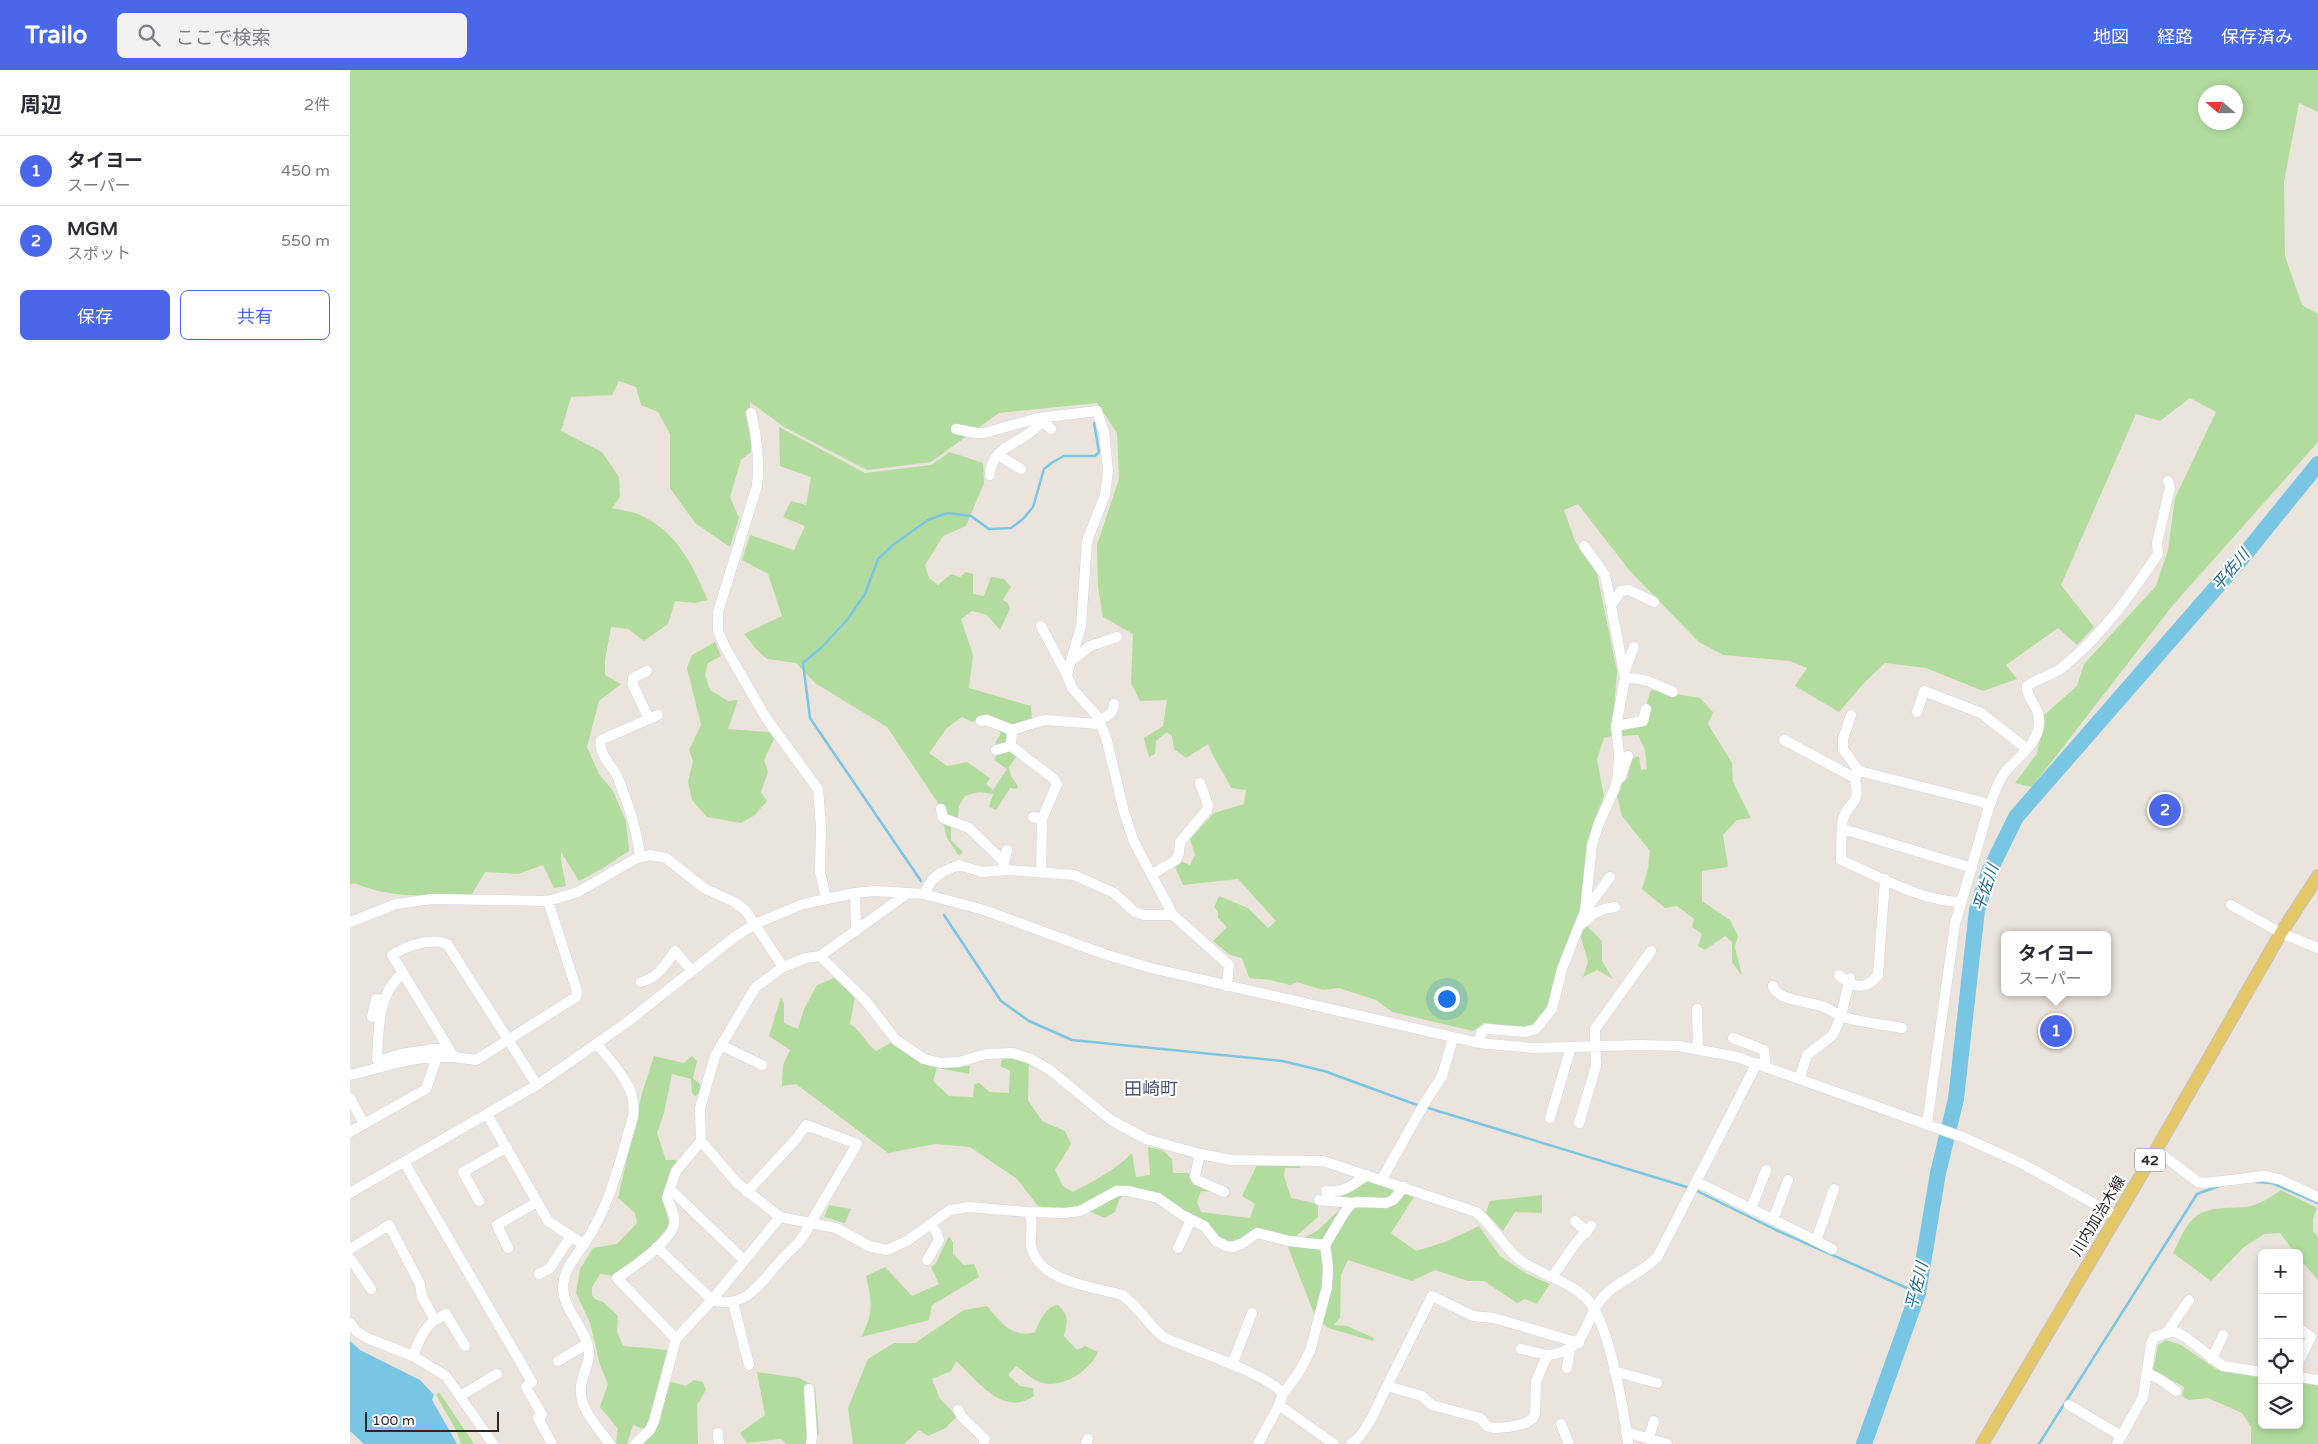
<!DOCTYPE html>
<html lang="ja">
<meta charset="utf-8">
<style>
body{margin:0;font-family:"Varela Round","Noto Sans JP",sans-serif;background:#f2f2f3;color:#2b2b33}
.controls{position:absolute;right:15px;bottom:15px;display:grid;overflow:hidden;border-radius:8px;box-shadow:0 2px 8px #0003}
.controls button{width:45px;height:45px;display:grid;place-items:center;padding:0;border:0;border-bottom:1px solid #e1e1e2;background:#fff;color:#2b2b33;font:25px sans-serif}
.compass{position:absolute;left:1848px;top:15px;width:45px;height:45px;border-radius:50%;background:#fff;box-shadow:0 2px 8px #0003;rotate:290deg}
.scale{position:absolute;left:15px;bottom:12px;width:134px;box-sizing:border-box;padding-left:5px;border:2px solid #292929;border-top:0;font-size:14px;line-height:18px;white-space:nowrap;color:#292929;-webkit-text-stroke:4px #fff;paint-order:stroke}
.you{position:absolute;left:1096px;top:928px;width:18px;height:18px;margin:-12px;border:4px solid #fff;border-radius:50%;background:#1a73e8;box-shadow:0 0 0 8px #1a73e833}
.badge{display:grid;place-items:center;width:32px;height:32px;border-radius:50%;background:#4a67e9;color:#fff;font-size:16px;font-weight:700}
.pin{position:absolute;translate:-50% -50%;border:2px solid #fff;box-shadow:0 1px 5px #0006}
.popup{position:absolute;left:1651px;top:861px;width:110px;height:65px;box-sizing:border-box;display:grid;place-content:center;border-radius:8px;background:#fff;filter:drop-shadow(0 1px 4px #0005);font-size:16px;white-space:nowrap;color:#7c7c81}
.popup b{font-size:19px;color:#2b2b33}
.popup::after{content:'';position:absolute;left:50%;top:100%;margin-left:-10px;border:10px solid transparent;border-top-color:#fff}
.list{margin:0;padding:0;list-style:none}
h2{display:flex;justify-content:space-between;align-items:center;height:65px;margin:0;padding:0 20px;font-size:21px}
h2 small{font-size:16px;font-weight:400;color:#7c7c81}
.list li{display:grid;grid-template-columns:32px 1fr auto;gap:15px;align-items:center;box-sizing:border-box;height:70px;padding:0 20px;border-top:1px solid #e1e1e2}
.list b{display:block;font-size:19px;white-space:nowrap}
.list p{margin:0;font-size:16px;white-space:nowrap;color:#7c7c81}
.list em{font-size:16px;font-style:normal;color:#7c7c81}
.actions{display:flex;gap:10px;padding:15px 20px}
.actions a{flex:1;padding:11px 0;border:1px solid #4a67e9;border-radius:8px;text-align:center;font-size:18px;color:#4a67e9}
.actions .main{background:#4a67e9;color:#fff}
.icon{flex:none;width:28px;height:28px;fill:none;stroke:currentColor;stroke-width:2;stroke-linecap:round;stroke-linejoin:round}
.map{position:relative;flex:none;width:1968px;height:1374px;overflow:hidden}
header{display:flex;align-items:center;gap:30px;box-sizing:border-box;height:70px;padding:0 25px;background:#4a67e9;color:#fff}
header strong{font-size:24px}
nav{display:flex;gap:28px;margin-inline-start:auto;font-size:18px}
.search{width:350px;height:45px;background:#f2f2f3;display:flex;align-items:center;gap:12px;box-sizing:border-box;padding:0 18px;border-radius:8px;color:#7c7c81;font-size:19px}
main{display:flex}
aside{flex:1;background:#fff}
.map>svg:first-child{display:block}
.green{fill:#b2dc9d;fill-rule:evenodd}
.water{fill:#78c6e3}
.lines{fill:none;stroke-linecap:round;stroke-linejoin:round}
.stream{stroke:#78c6e3;stroke-width:2.5}
.river{stroke:#78c6e3;stroke-width:16}
.minor-casing{stroke:#d2d4e1;stroke-width:11}
.major-casing{stroke:#c3c3c3;stroke-width:14}
.minor{stroke:#fff;stroke-width:10}
.major{stroke:#e3c768;stroke-width:12}
.labels{text-anchor:middle;dominant-baseline:central;stroke-width:4;stroke-linejoin:round;paint-order:stroke}
.shield{fill:#fff;stroke:#696969;stroke-width:1}
.shield-label{font-size:14px;font-weight:bold;fill:#292929}
.street-label{font-size:15px;fill:#292929;stroke:#fff}
.water-label{font-size:16px;font-style:italic;fill:#19648d;stroke:#fff}
.quarter-label{font-size:18px;fill:#4e5575;stroke:#fff}
</style>
<header>
<strong>Trailo</strong>
<div class="search"><svg class="icon" aria-label="search" viewBox="0 0 24 24"><circle cx="10" cy="10" r="6"/><path d="M15 15l6 6"/></svg>ここで検索</div>
<nav><a>地図</a><a>経路</a><a>保存済み</a></nav>
</header>
<main>
<aside>
<h2>周辺<small>2件</small></h2>
<ul class="list">
<li><span class="badge">1</span><div><b>タイヨー</b><p>スーパー</p></div><em>450 m</em></li>
<li><span class="badge">2</span><div><b>MGM</b><p>スポット</p></div><em>550 m</em></li>
</ul>
<div class="actions"><a class="main">保存</a><a>共有</a></div>
</aside>
<div class="map">
<svg width="1968" height="1374" viewBox="0 0 1968 1374">
<rect width="100%" height="100%" fill="#eae4dc"/>
<path class="green" d="M0,0H1968V42L1949,33L1934,112L1935,186L1952,235L1968,244V372L1823,535L1682,717L1665,713L1687,684L1694,645L1727,616L1734,594L1806,516L1818,480L1825,428L1866,342L1840,328L1810,351L1786,344L1711,515L1744,557L1727,575L1708,558L1656,595L1667,609L1633,621L1576,598L1535,593L1514,613L1489,642L1445,616L1457,598L1440,591L1373,585L1349,572L1279,500L1228,434L1214,440L1225,471L1247,504L1267,601L1262,666L1254,668L1247,689L1254,726L1242,757L1230,841L1198,939L1185,955L1171,958L1134,953L1123,961L1042,942L1026,930L989,918L973,920L947,912L940,915L920,910L899,908L892,888L880,885L863,871L877,857L868,848V842L864,837L869,826L898,838L918,858L926,851L888,809L833,815L825,797L830,791L840,795L845,785L840,769L864,743L894,734L896,720L881,718C874,703 864,690 858,674L836,688L824,679L822,666L817,662L806,671L805,684L799,687L794,668L813,656L817,630L790,631L781,613L783,564L753,547L748,517L747,475L769,409L767,363L747,333L649,343L581,392L517,400L434,357L400,332L401,382L391,390L380,427L389,448L380,477L345,453L320,418V364L308,342L291,335L286,317L269,311L262,325L221,327L211,361L252,382L269,407L270,427L262,438C270,440 280,441 288,444C328,462 341,493 358,530L345,533L325,531L318,554L294,571L278,559L261,557L255,590V605L271,614L249,631L237,677L249,704L263,721L276,751L279,781L253,798L229,811L211,782V790L216,816L204,818L193,795L168,804L135,802L122,824C78,825 46,830 4,813L0,815ZM1856,22H1886V52H1856Z
M429,357L515,403L581,395L600,382L633,393L634,413L616,456L593,466L575,495L579,508L588,515L601,504L610,507L616,502L623,504V524L634,526L641,507L654,509L661,517L653,530L658,533L660,539L650,560L637,545L622,541L611,549L623,585L619,618L681,636L682,650L660,656L659,672L670,682L659,697L661,706L668,716L667,719L660,718L646,740L639,737L643,724L629,722L615,726L609,736L608,748L601,757V770L613,782L609,786L597,768L588,733L537,657L465,613L446,593L417,589L406,579L394,564L432,546L418,504L392,490L400,465L444,480L455,456L433,447L441,431L456,435L461,407L430,396ZM612,647L622,652L632,648L651,663L645,673L651,677L644,690L657,699L643,720L636,714L640,708L617,692L597,696L579,683L597,658Z
M365,572L371,586L358,593L355,605L360,620L378,631L388,630L378,659L419,662L424,669L414,690L418,702L411,722L417,731L405,745L391,753L357,747L342,730L338,712L343,691L339,680L351,655L337,598L342,585Z
M1301,620L1350,628L1363,642L1358,654L1382,693L1383,712L1401,748L1387,750L1373,765L1378,797L1352,801V831L1380,850L1388,866L1385,877L1392,906L1382,892V872L1375,866L1355,880L1348,876L1352,864L1342,857L1344,849L1327,836L1315,838L1292,819L1298,799L1300,781L1272,746L1267,726L1269,716L1277,709L1282,689L1289,686L1291,700L1297,699L1295,680L1288,665L1271,666V659L1297,654L1301,640L1297,633Z
M1237,856L1252,871V891L1263,909L1247,900L1233,907L1238,892L1230,864Z
M484,908L505,927L500,954C512,961 515,973 526,981L542,972C572,997 583,996 620,996L619,1004L587,998L583,1011L599,1026L623,1027L624,1014L629,1013L640,1022L659,1023L660,1001L650,996L653,987L679,992L678,1030L692,1051L715,1061L721,1074L705,1100L713,1116L723,1122C744,1111 765,1100 782,1083L786,1107L800,1105L798,1077L812,1080L822,1089L823,1103H839L841,1111L862,1122L851,1121L847,1132L851,1142L900,1148L905,1134L892,1126L907,1095L949,1093L950,1098H935L934,1106L941,1128L968,1134V1147L945,1167L904,1159L887,1171L877,1172L780,1116L769,1130L765,1142L755,1148L730,1137L713,1140L688,1136L667,1109L620,1077L585,1074L538,1083L446,1014L432,1016L433,995L440,980L419,966L431,927L434,934V953L448,959L454,939L467,915Z
M304,986L334,993L342,986L347,991L343,1008L350,1014V1023L345,1026L342,1023L341,1009L322,1004L314,1043L307,1063L316,1090H327L312,1128L320,1155L291,1188L264,1206L250,1204L242,1217V1225L245,1229L253,1232L268,1246L267,1262L273,1276L318,1280L311,1309L336,1316L344,1310L353,1312L356,1320L347,1335L348,1374H291L302,1362L283,1355L277,1374H266L268,1359L250,1337L258,1314L250,1295L240,1253L226,1223L230,1199L243,1178L267,1174L287,1153L285,1143L268,1128L292,1023Z
M1018,1110L1064,1127L1041,1163L1066,1181L1095,1172L1129,1156L1150,1186L1177,1204L1200,1214L1187,1234L1175,1229L1167,1233L1134,1211H1118L1085,1200L1062,1211L998,1190L991,1205L990,1248L984,1255L997,1256L1024,1268L1023,1271L978,1258L965,1246L938,1177L967,1161L989,1140L991,1126Z
M1931,1120L1967,1138L1963,1148V1161L1968,1167V1210L1949,1188V1183H1945L1930,1163L1914,1164L1894,1177L1861,1211L1823,1183C1829,1172 1834,1157 1843,1149C1858,1135 1877,1139 1895,1137C1910,1135 1919,1128 1931,1120Z
M1192,1125V1143L1165,1142L1153,1161L1136,1143L1140,1131Z
M479,1135L501,1139L495,1153L474,1147Z
M599,1166L603,1172V1184L614,1195L624,1194L629,1207L582,1235L579,1250L511,1267C524,1243 522,1232 516,1206L535,1197L562,1226L589,1214L581,1197L586,1193Z
M708,1235C719,1245 718,1252 714,1266L727,1280L735,1276L748,1282C739,1301 714,1318 693,1313C682,1310 675,1302 666,1296L658,1305L670,1316L683,1318L684,1326C652,1348 627,1309 606,1291L601,1301L582,1309L590,1329L607,1346L596,1358L578,1366L569,1360L554,1374H503L498,1338L518,1289L544,1273H565L614,1240L637,1236C650,1252 663,1269 685,1262C690,1251 695,1237 708,1235Z
M1816,1270L1831,1275L1866,1299L1912,1306V1355H1949V1312L1968,1315V1374H1901V1357L1892,1343L1858,1328L1839,1330L1832,1326L1834,1317L1803,1300L1808,1275Z
M407,1302L450,1308L465,1317L469,1364L460,1374H436L431,1369L397,1373L390,1363L415,1345Z
M89,1322L124,1374H111L106,1360L86,1325Z"/>
<path class="water" d="M0,1271L10,1280L70,1310L84,1325L82,1330L107,1374H14L0,1361Z"/>
<g class="lines">
<path class="stream" d="M571,811L460,648L453,593L472,577L497,550L515,524L528,489L543,475L578,450L597,443L621,446L639,459L661,458L673,449L683,437L694,399L703,392L714,386H745L749,382L744,353
M594,845L651,931L679,951L722,970L932,991L974,1001L1070,1036
M1075,1037L1340,1118
M1906,1112L1922,1113L1968,1133
M1345,1120L1426,1160L1568,1223
M1689,1374L1847,1124L1869,1116"/>
<path class="river" d="M1514,1374L1568,1223L1588,1103L1606,1029L1627,840L1639,802L1666,747L1891,489L1968,394"/>
<defs>
<path id="minor" d="M401,343C407,368 410,391 407,416L368,542V561L375,577L416,648L468,719L471,756L470,802L476,828
M692,351L701,359
M606,359L626,363H634L688,348L747,341L754,362L758,400L755,425L737,471L731,556L717,605L722,618L747,646L756,667L774,742L784,772L823,845
M648,385L671,399
M640,405C641,382 659,376 675,366C683,361 690,354 696,347
M1262,534L1271,521L1279,520L1304,532
M691,556L717,605
M721,591L740,576L767,567
M297,601L283,608V615L299,649
M1274,603L1284,577
M1275,608C1294,607 1306,615 1323,622
M1567,642L1574,621L1631,643L1677,679
M1501,645L1493,669V679L1509,701L1632,732L1639,737L1605,854L1577,1054
M748,650C756,647 764,644 764,634
M631,651L637,650L662,660
M1266,656L1293,651L1296,639
M1434,670L1505,708L1508,704
M646,680L661,676
M1270,708L1278,686
M1505,708C1511,738 1499,729 1493,749C1490,761 1492,777 1491,790C1528,806 1570,831 1611,832
M1639,737C1643,727 1647,714 1653,705C1665,688 1692,673 1689,648C1688,636 1676,628 1677,616C1688,608 1704,605 1714,596C1753,565 1780,525 1808,484L1807,473L1820,417L1818,411
M591,739L593,748L619,758L654,792
M683,747L692,749L691,803
M692,749L707,714L704,709L661,676L662,660L694,650L750,654
M1493,759L1622,798
M290,787C287,759 278,734 268,708C262,694 248,685 251,670L308,645
M653,797L657,780
M801,805L826,790L829,783L830,772L857,740L858,735L850,713
M505,823L506,861
M574,824L582,810L592,802L609,795L632,802L658,800L724,805L764,823L785,842L794,845H823L879,895L877,916
M1881,835L1931,863L1968,878
M1235,841L1260,807
M0,852L46,834L82,829L198,831L228,822L285,789L300,785L316,788L354,818L386,833L396,841L433,897
M1233,853C1243,842 1251,839 1265,837
M470,886L558,823
M53,903C27,924 29,958 27,989L32,990L51,984L98,977
M1489,905C1503,918 1515,921 1528,905L1535,809
M291,912C308,908 315,895 325,881L341,900
M1423,916C1424,930 1462,932 1474,937C1480,939 1485,944 1491,946C1510,953 1533,954 1552,958
M1347,939L1348,978
M22,947L26,929L34,931
M1383,968L1414,980L1416,996
M1129,973L1131,963L1137,959L1175,962L1186,959L1202,939L1212,899L1235,841L1242,775L1249,753L1265,718L1268,705L1269,684L1266,656L1275,608L1255,505L1234,476
M247,974C265,997 288,1017 283,1047C270,1091 260,1136 234,1174C225,1187 213,1201 213,1218C214,1241 236,1259 239,1281C240,1291 234,1301 232,1311C225,1335 247,1356 260,1374
M371,975L412,995
M0,1005C30,998 56,988 87,987
M1450,1007L1457,985L1483,965L1491,946L1500,908
M187,1015L97,874C80,867 57,876 42,885L104,987L126,990L226,927L227,921L198,831
M0,1028L14,1054
M137,1044L198,1151L234,1175
M1200,1048L1221,977
M1229,1053L1246,996L1245,959L1301,881
M0,1062L76,1019L87,987H104
M1806,1080L1848,1112L1855,1113L1914,1106L1929,1109L1968,1127
M850,1084L845,1106L847,1110L874,1122
M54,1092L182,1312L176,1317L192,1345L188,1348L202,1374
M1032,1109L1074,1034L1092,1006L1103,968
M1347,1112L1482,1179
M320,1119L394,1190
M976,1121C995,1123 1002,1115 1017,1105
M0,1123L187,1015L276,953L386,866L405,854L453,834L505,823L525,821L574,824L634,840L754,884L801,898L1129,973L1183,978L1290,975L1329,976L1387,987L1615,1068L1673,1094L1766,1146
M969,1130L1002,1133
M129,1131L113,1102L157,1077
M1401,1139L1416,1100
M678,1142L715,1143L730,1141L767,1121H778L808,1128L832,1145L854,1156L866,1171L876,1176L883,1177L893,1173L907,1163L939,1171L975,1175
M1423,1150L1438,1110
M1225,1151L1237,1162
M1466,1171L1484,1119
M307,1177L362,1230C395,1241 412,1211 431,1190C443,1177 453,1171 460,1154L507,1074L456,1055L447,1068L397,1122
M158,1178L147,1155L187,1132
M828,1178L841,1150
M0,1179L39,1155L70,1214L72,1227L85,1250L96,1244L115,1276
M0,1188L21,1219
M577,1190L589,1170L587,1163L580,1154
M189,1204L200,1198L221,1166
M1203,1206L1225,1174L1241,1156
M383,1232L399,1295
M0,1253L6,1261L17,1268L63,1286L96,1306L143,1374
M1949,1258L1961,1267L1949,1291
M1817,1262L1839,1230
M326,1269L267,1208C281,1199 322,1171 324,1154C326,1146 320,1136 317,1128L326,1101L351,1071
M1171,1279L1197,1285
M63,1286C69,1271 73,1259 85,1250
M1862,1289L1873,1265
M208,1291L237,1274
M882,1295L902,1243
M1217,1298L1220,1279
M1264,1301L1307,1313
M1797,1303L1811,1310L1826,1321
M1949,1307L1968,1310
M1037,1316L1082,1226L1123,1246L1144,1248L1229,1273
M459,1319L462,1366L461,1374
M933,1324C918,1304 841,1279 815,1268C798,1256 789,1236 772,1225C741,1216 689,1212 681,1176C679,1165 685,1152 678,1142L619,1137L600,1140L557,1171L537,1180L519,1176L486,1158L430,1147L387,1113L351,1071L350,1038L365,986L399,928L406,917L433,897L456,888L470,886L515,930L546,970L574,989L591,993L609,992L636,984L663,983L681,989L700,1000L761,1050L796,1069L850,1084L882,1090L973,1091L1126,1142C1143,1155 1153,1177 1170,1190C1191,1205 1217,1210 1236,1228C1259,1250 1274,1341 1278,1374
M110,1326L147,1304
M929,1335L984,1374
M1719,1335L1771,1366
M608,1340L612,1347L635,1369L634,1372
M1211,1354L1219,1374
M1276,1362L1317,1374
M368,1363L369,1374
M1299,1368L1304,1351
M285,1374L300,1360L304,1351L326,1269L362,1230L430,1147
M736,1374L738,1369
M908,1374L929,1335L933,1324L949,1302L960,1281L977,1217L978,1197L975,1175L994,1143L1002,1133L1008,1132L1036,1133L1043,1130L1054,1117
M1001,1374C1018,1363 1028,1333 1037,1316L1072,1326L1082,1335L1130,1348L1137,1356L1144,1358L1159,1357L1176,1353L1183,1348L1185,1343L1186,1312L1197,1285C1243,1281 1231,1246 1258,1222C1274,1208 1294,1202 1308,1186L1407,993
M1767,1374L1793,1327L1801,1274L1804,1267L1824,1261L1835,1267L1873,1296L1912,1302"/>
<path id="major" d="M1632,1374L1806,1080L1931,863L1968,806"/>
</defs>
<use href="#minor" class="minor-casing"/>
<use href="#major" class="major-casing"/>
<use href="#minor" class="minor"/>
<use href="#major" class="major"/>
</g>
<g class="labels">
<rect class="shield" x="1785" y="1078.5" width="30" height="23" rx="4"/>
<g class="shield-label">
<text x="1800" y="1090">42</text>
</g>
<g class="street-label">
<text transform="translate(1748 1146) rotate(-59)">川内加治木線</text>
</g>
<g class="water-label">
<text transform="translate(1881 500) rotate(-50)">平佐川</text>
<text transform="translate(1636 818) rotate(-71)">平佐川</text>
<text transform="translate(1567 1216) rotate(-76)">平佐川</text>
</g>
<g class="quarter-label">
<text x="801" y="1019">田崎町</text>
</g>
</g>
</svg>
<div class="controls">
<button>+</button>
<button>−</button>
<button><svg class="icon" aria-label="locate" viewBox="0 0 24 24"><circle cx="12" cy="12" r="6"/><path d="M12 2v4M12 18v4M2 12h4M18 12h4"/></svg></button>
<button><svg class="icon" aria-label="layers" viewBox="0 0 24 24"><path d="M12 4l9 5-9 5-9-5zM3 14l9 5 9-5"/></svg></button>
</div>
<svg class="compass" viewBox="-18 -18 36 36"><path d="M0-13l5 13h-10z" fill="#e53935"/><path d="M0 13l5-13h-10z" fill="#7c7c81"/></svg>
<div class="scale">100 m</div>
<div class="you"></div>
<div class="pin badge" style="left:1706px;top:961px">1</div>
<div class="popup"><b>タイヨー</b>スーパー</div>
<div class="pin badge" style="left:1815px;top:740px">2</div>
</div>
</main>
